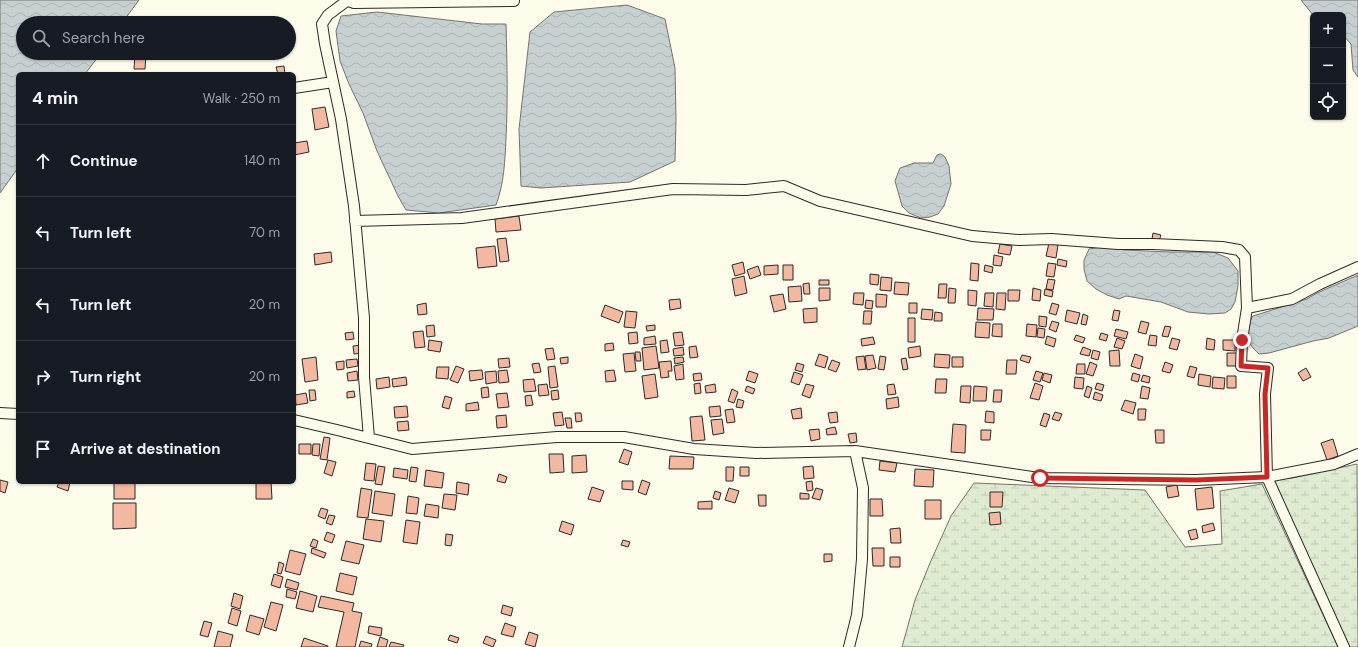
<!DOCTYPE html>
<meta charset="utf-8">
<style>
body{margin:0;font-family:"DM Sans",sans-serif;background:#20242c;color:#f1f3f6}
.controls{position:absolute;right:12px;top:12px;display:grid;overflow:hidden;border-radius:6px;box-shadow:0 1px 3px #0004}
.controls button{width:36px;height:36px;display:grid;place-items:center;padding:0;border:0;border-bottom:1px solid #363941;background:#171b24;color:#f1f3f6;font:20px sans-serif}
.stop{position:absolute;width:12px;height:12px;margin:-9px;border:3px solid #c62828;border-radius:50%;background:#fff}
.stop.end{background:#c62828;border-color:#fff;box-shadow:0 1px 4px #0008}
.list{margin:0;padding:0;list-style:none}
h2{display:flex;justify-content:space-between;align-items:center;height:52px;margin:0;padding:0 16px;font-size:17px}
h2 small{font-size:13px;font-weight:400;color:#9ea1a6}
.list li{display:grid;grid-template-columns:26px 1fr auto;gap:12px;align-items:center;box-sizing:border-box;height:72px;padding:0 16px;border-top:1px solid #363941}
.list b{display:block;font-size:15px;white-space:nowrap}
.list em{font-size:13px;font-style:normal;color:#9ea1a6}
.icon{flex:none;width:22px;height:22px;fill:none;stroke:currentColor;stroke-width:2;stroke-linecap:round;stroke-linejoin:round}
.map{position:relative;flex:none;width:1358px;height:647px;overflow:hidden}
.search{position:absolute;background:#171b24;box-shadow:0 1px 3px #0004;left:16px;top:16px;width:280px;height:44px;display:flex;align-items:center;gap:10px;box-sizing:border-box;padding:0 14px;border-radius:22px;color:#9ea1a6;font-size:15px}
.panel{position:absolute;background:#171b24;box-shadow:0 1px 3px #0004;left:16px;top:72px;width:280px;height:412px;border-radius:6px}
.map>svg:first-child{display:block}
.wetland{fill:url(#wetland-marsh);stroke:#74746e}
.water{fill:url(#water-waves);stroke:#74746e}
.building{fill:#f2b8a0;stroke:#2b2b2b}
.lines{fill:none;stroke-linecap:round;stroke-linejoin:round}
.minor-casing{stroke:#2b2b2b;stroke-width:12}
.minor{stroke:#fdfbea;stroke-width:10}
.route{stroke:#c62828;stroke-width:5}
</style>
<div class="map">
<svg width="1358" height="647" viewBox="0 0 1358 647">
<defs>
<pattern id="wetland-marsh" width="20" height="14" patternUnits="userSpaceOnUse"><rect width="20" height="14" fill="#deebd1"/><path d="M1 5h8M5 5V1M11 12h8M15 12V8" fill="none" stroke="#bfcab4"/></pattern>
<pattern id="water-waves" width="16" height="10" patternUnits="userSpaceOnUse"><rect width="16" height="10" fill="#c7d0d0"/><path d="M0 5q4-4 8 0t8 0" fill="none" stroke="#abb3b3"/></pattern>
</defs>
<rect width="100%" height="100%" fill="#fdfbea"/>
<path class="wetland" d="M1357,464L1358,647H1348L1273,479L1292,478Z
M974,483L1145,490L1185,547L1222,544L1220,491L1262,484L1338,647H902L915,600L930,563L951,516Z"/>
<path class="water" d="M0,0H139L122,23H23V53H101L85,74H18V168L0,193Z
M1301,0H1358V77L1353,70L1351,44L1343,35V15H1313Z
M627,5L665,19L675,68L676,119L675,161L630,182L541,188L521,186L519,129L530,32L554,12Z
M377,12L482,24H506C507,62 508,100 506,138C505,161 504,184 496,205L439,213L406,210L398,196L377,151L363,113L349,84L340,61L336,31L341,16Z
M941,154L945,157L949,166L951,184L944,206L938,214L930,217L921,218L909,213L902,206L895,181L900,168L914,163H933L937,155Z
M1101,247L1125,250L1170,252H1213L1228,258L1238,271V286L1235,302L1231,309L1225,313L1209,314L1188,312L1161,302L1126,296L1119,299L1107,295L1096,289L1087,281L1084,269V260L1089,249Z
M1358,275V326L1329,338L1313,341L1269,353L1259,354C1245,341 1243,332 1253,316L1307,299L1317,293Z"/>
<path class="building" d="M135,53L146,54L145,69H134Z
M284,66L285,74H278L276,67Z
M325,107L329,127L315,130L312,109Z
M307,141L309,152L294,155V143Z
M519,216L521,230L496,232L495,219Z
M1153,233L1161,235L1159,241L1152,239Z
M506,238L509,261L500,262L497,239Z
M1049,243L1058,245L1056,258L1046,256Z
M1000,244L1012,246L1010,255L998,253Z
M495,246L497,266L478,268L476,248Z
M331,252L332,262L315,265L314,254Z
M994,255L1003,257L1001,266L993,265Z
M1058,259L1067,261L1066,267L1057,265Z
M743,262L745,273L735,276L732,265Z
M971,263L979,264L978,281L970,280Z
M1048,263L1056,264L1054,277L1046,276Z
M778,265V274L764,275V266Z
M783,265H793V280H783Z
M985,265L993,267L992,273L984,271Z
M758,266L761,275L750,279L747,270Z
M870,274L879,275L878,285L870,284Z
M744,276L747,293L735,296L732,279Z
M881,277L892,278L891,291L880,290Z
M1048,279L1055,280L1053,290L1046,289Z
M819,280H829V285H819Z
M895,282L909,283L908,295L894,294Z
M809,283L810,294H804L803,284Z
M939,284H947L946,298H938Z
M801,286L802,301L789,302L788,287Z
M819,288H830V300L819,301Z
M949,288L956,289L955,303H948Z
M1033,288L1041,290L1040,301L1032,300Z
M1045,289L1053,291L1052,297L1044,295Z
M968,290L977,291L976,306L968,305Z
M1008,290H1020L1019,301H1008Z
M854,293H864L863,305L853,304Z
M985,293H994L993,307L984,306Z
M997,293H1006L1005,310L996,309Z
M783,294L786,309L774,312L770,296Z
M876,294L887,295L886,307H876Z
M680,299L681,308L670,310L669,300Z
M866,300L873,301L872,309L865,308Z
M426,303L427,314L418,315L417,305Z
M909,303H917V313H909Z
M1052,303L1059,305L1056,315L1049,313Z
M605,305L623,312L619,323L601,316Z
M817,308V322L804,323L803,309Z
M978,308L994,309L993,320H977Z
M922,309L933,310L932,320L921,319Z
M1067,310L1080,313L1077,324L1065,321Z
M1114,310L1120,311L1118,321L1112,320Z
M626,311L637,312L635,328L624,327Z
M864,311H872L871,324H863Z
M935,312L942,313V321H934Z
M1083,314L1088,316L1086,325L1081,324Z
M1039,316L1047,317L1046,327L1039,326Z
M908,318H915V342H908Z
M1052,321L1059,323L1056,332L1049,329Z
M1141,321L1149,323L1146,334L1138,332Z
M976,322L990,323L989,338L975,337Z
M993,324H1002V337L992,336Z
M1027,324L1037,325L1036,337L1026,336Z
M434,325L435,336L427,337L426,326Z
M655,325V330L647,331L646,326Z
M1165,326L1171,327L1168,337L1162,336Z
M1038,328L1045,329L1044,338L1037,337Z
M1116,329L1128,332L1126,339L1114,336Z
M423,331L425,347L415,348L413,332Z
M353,332L354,339L346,340L345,333Z
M637,332L638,343L629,344L628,333Z
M682,332L684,345L675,346L673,333Z
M1101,333L1108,335L1106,341L1099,339Z
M1076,335L1085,338L1083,343L1074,340Z
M1150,335L1157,336L1156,346L1148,345Z
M655,336L656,344L644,345V338Z
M1047,336L1056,339L1054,347L1045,344Z
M873,337L875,344L862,346L861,339Z
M1117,338L1125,341L1122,349L1114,347Z
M1172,338L1180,340L1177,350L1169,348Z
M1207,338L1215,340L1214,350L1206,349Z
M429,340L442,342L440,352L428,350Z
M667,340L669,352L661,353L660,341Z
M1223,340H1235V351L1223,350Z
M613,343L614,350L605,351V344Z
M361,345L363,353L354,354L353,346Z
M656,346L659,368L644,370L642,348Z
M696,346L698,357L690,358L689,347Z
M920,346L921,356L909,358L908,348Z
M683,347L684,355L674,356L673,349Z
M1083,347L1091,350L1089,356L1080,354Z
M553,348L555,359L547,360L545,349Z
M1093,350L1100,352L1098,360L1091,358Z
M1119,350L1120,366H1110L1109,351Z
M635,352H640L641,361H636Z
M634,353L636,371L625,372L623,354Z
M1227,353H1238V366H1227Z
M819,354L828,357L825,368L815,365Z
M935,354L950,355L949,368L934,367Z
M1135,354L1143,357L1140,369L1131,366Z
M873,355L876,368L867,370L865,356Z
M1022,355L1031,357L1029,363L1020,360Z
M864,356L866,369L858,370L856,357Z
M880,356L886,357L884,370L878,369Z
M316,357L318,380L305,382L302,359Z
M568,357V363L561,364L560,358Z
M683,357L684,362L675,364L674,358Z
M952,357H963V367H952Z
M509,358L510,367L499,368L498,359Z
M906,358L908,369L903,370L901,359Z
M357,359L358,366L347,368L346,360Z
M832,360L840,363L836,372L828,369Z
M1007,360H1017L1016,374H1006Z
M344,361V369L337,370L336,362Z
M671,361L672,371H668L669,377L661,378L659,362Z
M1090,362L1097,365L1093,376L1086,374Z
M1165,362L1173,365L1170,373L1162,371Z
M539,363L541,372L534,373L532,364Z
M797,363L804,365L802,372L795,370Z
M683,364L684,379L676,380L674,366Z
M1077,364H1085V374H1076Z
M456,366L464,369L458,383L450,380Z
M555,366L558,387L550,388L548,367Z
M1190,366L1197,368L1194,378L1187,376Z
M437,367H449L448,379L436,378Z
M1306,368L1311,377L1303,381L1298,373Z
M482,370L483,379L470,381L469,371Z
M507,370L509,382L499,383L498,371Z
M614,370L616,381L606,382L605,371Z
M357,371L358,380L348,381L347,373Z
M496,371L497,382L486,384L485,372Z
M749,371L758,374L755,383L746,380Z
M1036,371L1043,373L1040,382L1033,380Z
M794,372L803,375L799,385L791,382Z
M701,373L702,380L694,381L693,374Z
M1044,373L1052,375L1050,383L1042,380Z
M1133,373L1140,375L1138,382L1131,380Z
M655,374L658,397L645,399L642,376Z
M1199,374L1211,376L1210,387L1198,385Z
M1143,375L1150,377L1149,383L1141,381Z
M1227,376H1236V388H1227Z
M389,377L390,387L377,389L376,379Z
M406,377L407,385L393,387L392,379Z
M1075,377L1084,378L1083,389L1074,388Z
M1213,377L1225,378L1224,389L1212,388Z
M534,379L536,391L524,392L523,380Z
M936,379H947L946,393H935Z
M700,383L701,393L695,394L694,384Z
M1035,383L1043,386L1039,400L1030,398Z
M1097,383L1104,385L1102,391L1095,389Z
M547,384L549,395L539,396L538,385Z
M715,384L716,392L706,393L705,386Z
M806,384L814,386L810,398L802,395Z
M894,384L896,394L888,395L887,385Z
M747,386L755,389L753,394L745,391Z
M961,386H971L970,403L960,402Z
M974,386L987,387L986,401H973Z
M1087,386L1092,388L1089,398L1084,396Z
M1142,386L1150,388L1148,399L1140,398Z
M488,387L489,397L482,398L481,388Z
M732,389L738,392L734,403L728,401Z
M309,390H315L316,400L310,401Z
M558,390L559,399L552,400L551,391Z
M994,390H1002L1001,402H993Z
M354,391L355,397L347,398V392Z
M1095,392L1103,395L1101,401L1093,399Z
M306,393L308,403L296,405L295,395Z
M507,393L509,407L498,408L496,394Z
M531,395L533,405L526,406L525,396Z
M445,396L452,398L449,409L442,407Z
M898,397L899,407L887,409L886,399Z
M738,399L744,401L742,408L736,407Z
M1125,400L1136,403L1133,414L1121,410Z
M478,402L479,410L466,411V404Z
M407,406L408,417L395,418L394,407Z
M720,406L721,416L710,417L709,407Z
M801,408L802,418L793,419L791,410Z
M733,409L735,422L727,423L725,410Z
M1138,409H1146L1145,420H1138Z
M986,411L994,412V423L985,422Z
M562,412L564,425L555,426L553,413Z
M837,412L838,422L830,423L828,413Z
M1055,412L1062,414L1059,421L1052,419Z
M575,413H581L582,421L576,422Z
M1044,413L1050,415L1046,427L1040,425Z
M506,415L507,427L497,428L496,416Z
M702,416L705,440L692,441L690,417Z
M565,418H571L572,428H567Z
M722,419L724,433L713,435L711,420Z
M408,421L409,430L398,431L397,422Z
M953,424L966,425L965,453L951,452Z
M835,427L837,434L827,435L826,429Z
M819,429L820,439L811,441L809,430Z
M981,430H991L990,440H981Z
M1155,430H1164V443H1156Z
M856,433L857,442L850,443L848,434Z
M324,437L330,438L327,460L320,459Z
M1333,439L1338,456L1327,460L1321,443Z
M299,444H311V454H299Z
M313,444H320L319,456L312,455Z
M624,449L632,452L628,465L619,462Z
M549,454H563L564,472L550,473Z
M586,455L587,472L572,473V456Z
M670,456L694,457L693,469H669Z
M328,460L336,462L332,476L324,473Z
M880,461L897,463L895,472L879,470Z
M366,463L376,464L374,481L364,480Z
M378,466L385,467L382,485L375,484Z
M813,466L814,478L804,479L803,467Z
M411,467L418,468L416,482L409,481Z
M726,467H734L733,481H726Z
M740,467H749V476H740Z
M394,468L408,470L407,479L393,477Z
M915,469L934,470L933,487L914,486Z
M426,470L444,473L442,488L424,486Z
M499,474L507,477L505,483L497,481Z
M0,480L8,482L5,493L0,491Z
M642,480L650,483L646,495L638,492Z
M622,481H633V490L622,489Z
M812,481L813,490L807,491L806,482Z
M59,482H70L68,491L57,487Z
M114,482H135V499H114Z
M271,482L272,499H256V483Z
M457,482L469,484L468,495L456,493Z
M1177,485L1179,496L1168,498L1166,487Z
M592,487L604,491L600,502L588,499Z
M1212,487L1214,508L1197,510L1195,489Z
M361,488L372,490L368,518L357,517Z
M729,488L739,491L735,503L725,500Z
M816,488L823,490L820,500L812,498Z
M375,491L395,494L392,516L372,513Z
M715,491L721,493L719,500L713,498Z
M990,492H1003L1002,507H990Z
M800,493L809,494V499H800Z
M444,494L457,495L455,510L442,508Z
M758,495H766V506H759Z
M408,496L419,498L417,514L406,513Z
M870,499H882L883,516H870Z
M925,500H941V519H925Z
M712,501V509H698V502Z
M113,503H136V528L113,529Z
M426,504L439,506L438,518L424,516Z
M321,508L328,510L325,519L318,516Z
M1000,512L1001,524L990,525L989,513Z
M329,515L335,516L332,525L326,523Z
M366,519L384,521L381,542L363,539Z
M406,520L420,522L417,544L403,542Z
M562,521L574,525L571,535L559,531Z
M1213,523L1215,530L1203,533L1202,526Z
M900,528L901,543H891L890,529Z
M1196,529L1198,538L1191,540L1188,531Z
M327,532L335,535L332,543L324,540Z
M446,534L453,535L451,546L445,545Z
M313,539L318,541L316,548L310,546Z
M623,540L630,542L628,547L621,545Z
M346,541L364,545L359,564L341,560Z
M312,548L326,553L324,558L311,553Z
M872,548H884V566H873Z
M290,550L306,554L300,575L285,571Z
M824,554H832V561L824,562Z
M890,557H900V567H890Z
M279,562L284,564L281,574L277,573Z
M340,573L357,577L353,595L336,591Z
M274,574L283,577L280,588L271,585Z
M287,579L299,583L297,590L285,587Z
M287,589L297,592L295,599L286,597Z
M300,591L317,596L313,612L296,608Z
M234,593L243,596L240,609L231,606Z
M321,596L354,603L352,611L362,613L355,647H336L344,612L318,607Z
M271,602L283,605L276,631L264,627Z
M503,605L513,608L511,616L501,613Z
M232,608L241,611L237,626L228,623Z
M250,615L264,619L259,635L246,631Z
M204,621L212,623L208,637L200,635Z
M505,623L516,627L513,637L501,634Z
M369,626L382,628L381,636L368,633Z
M218,631L233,635L230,647H214Z
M529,632L538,635L535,647L525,644Z
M450,635L459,638L457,643L448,640Z
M486,636L496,640L493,647L483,643Z
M380,637L388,640L386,647H377Z
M304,638L328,646V647H301Z
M361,641L372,644L371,647H359Z
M391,642L404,645L403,647H389Z"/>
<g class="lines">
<defs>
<path id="minor" d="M348,0L328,15L322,24L325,44L341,119L354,206L364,318V377L369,438
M348,1L354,3L514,1
M294,88L333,82
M355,221L462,218L673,189L746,190L784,186L820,201L972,236L1019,240L1051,239L1118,244H1153L1222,247L1239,250L1245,257L1247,308L1242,340L1241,366L1268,368L1265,394L1267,477L1344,647
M1247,308L1292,299L1320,284L1358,267
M0,413L18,414
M294,420L337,430L412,449L557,437H624L694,449L756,453L855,451L1039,478L1196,480L1267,477L1334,464L1358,454
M849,647L857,615L862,559L863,488L855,451"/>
</defs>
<use href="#minor" class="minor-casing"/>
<use href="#minor" class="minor"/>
</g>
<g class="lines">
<path class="route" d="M1040,478L1196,480L1267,477L1265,394L1268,368L1241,366L1242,340"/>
</g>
</svg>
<div class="controls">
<button>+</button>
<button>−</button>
<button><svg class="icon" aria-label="locate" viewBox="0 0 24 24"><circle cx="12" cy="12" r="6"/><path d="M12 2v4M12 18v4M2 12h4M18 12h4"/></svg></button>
</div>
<div class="stop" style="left:1040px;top:478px"></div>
<div class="stop end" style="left:1242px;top:340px"></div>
<div class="search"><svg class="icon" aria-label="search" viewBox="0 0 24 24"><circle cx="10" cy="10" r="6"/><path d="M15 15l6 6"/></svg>Search here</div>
<section class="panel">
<h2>4 min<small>Walk · 250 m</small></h2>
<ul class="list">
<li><svg class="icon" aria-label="ahead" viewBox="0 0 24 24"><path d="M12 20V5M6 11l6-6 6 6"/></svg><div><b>Continue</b></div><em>140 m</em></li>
<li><svg class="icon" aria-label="left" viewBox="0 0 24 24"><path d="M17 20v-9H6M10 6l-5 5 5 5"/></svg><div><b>Turn left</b></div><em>70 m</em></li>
<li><svg class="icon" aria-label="left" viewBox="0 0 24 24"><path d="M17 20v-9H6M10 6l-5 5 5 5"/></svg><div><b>Turn left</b></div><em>20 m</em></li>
<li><svg class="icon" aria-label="right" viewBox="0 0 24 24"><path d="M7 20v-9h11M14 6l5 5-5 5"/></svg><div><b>Turn right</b></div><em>20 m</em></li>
<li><svg class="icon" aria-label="arrive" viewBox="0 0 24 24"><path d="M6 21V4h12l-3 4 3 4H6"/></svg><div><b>Arrive at destination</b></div></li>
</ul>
</section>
</div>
